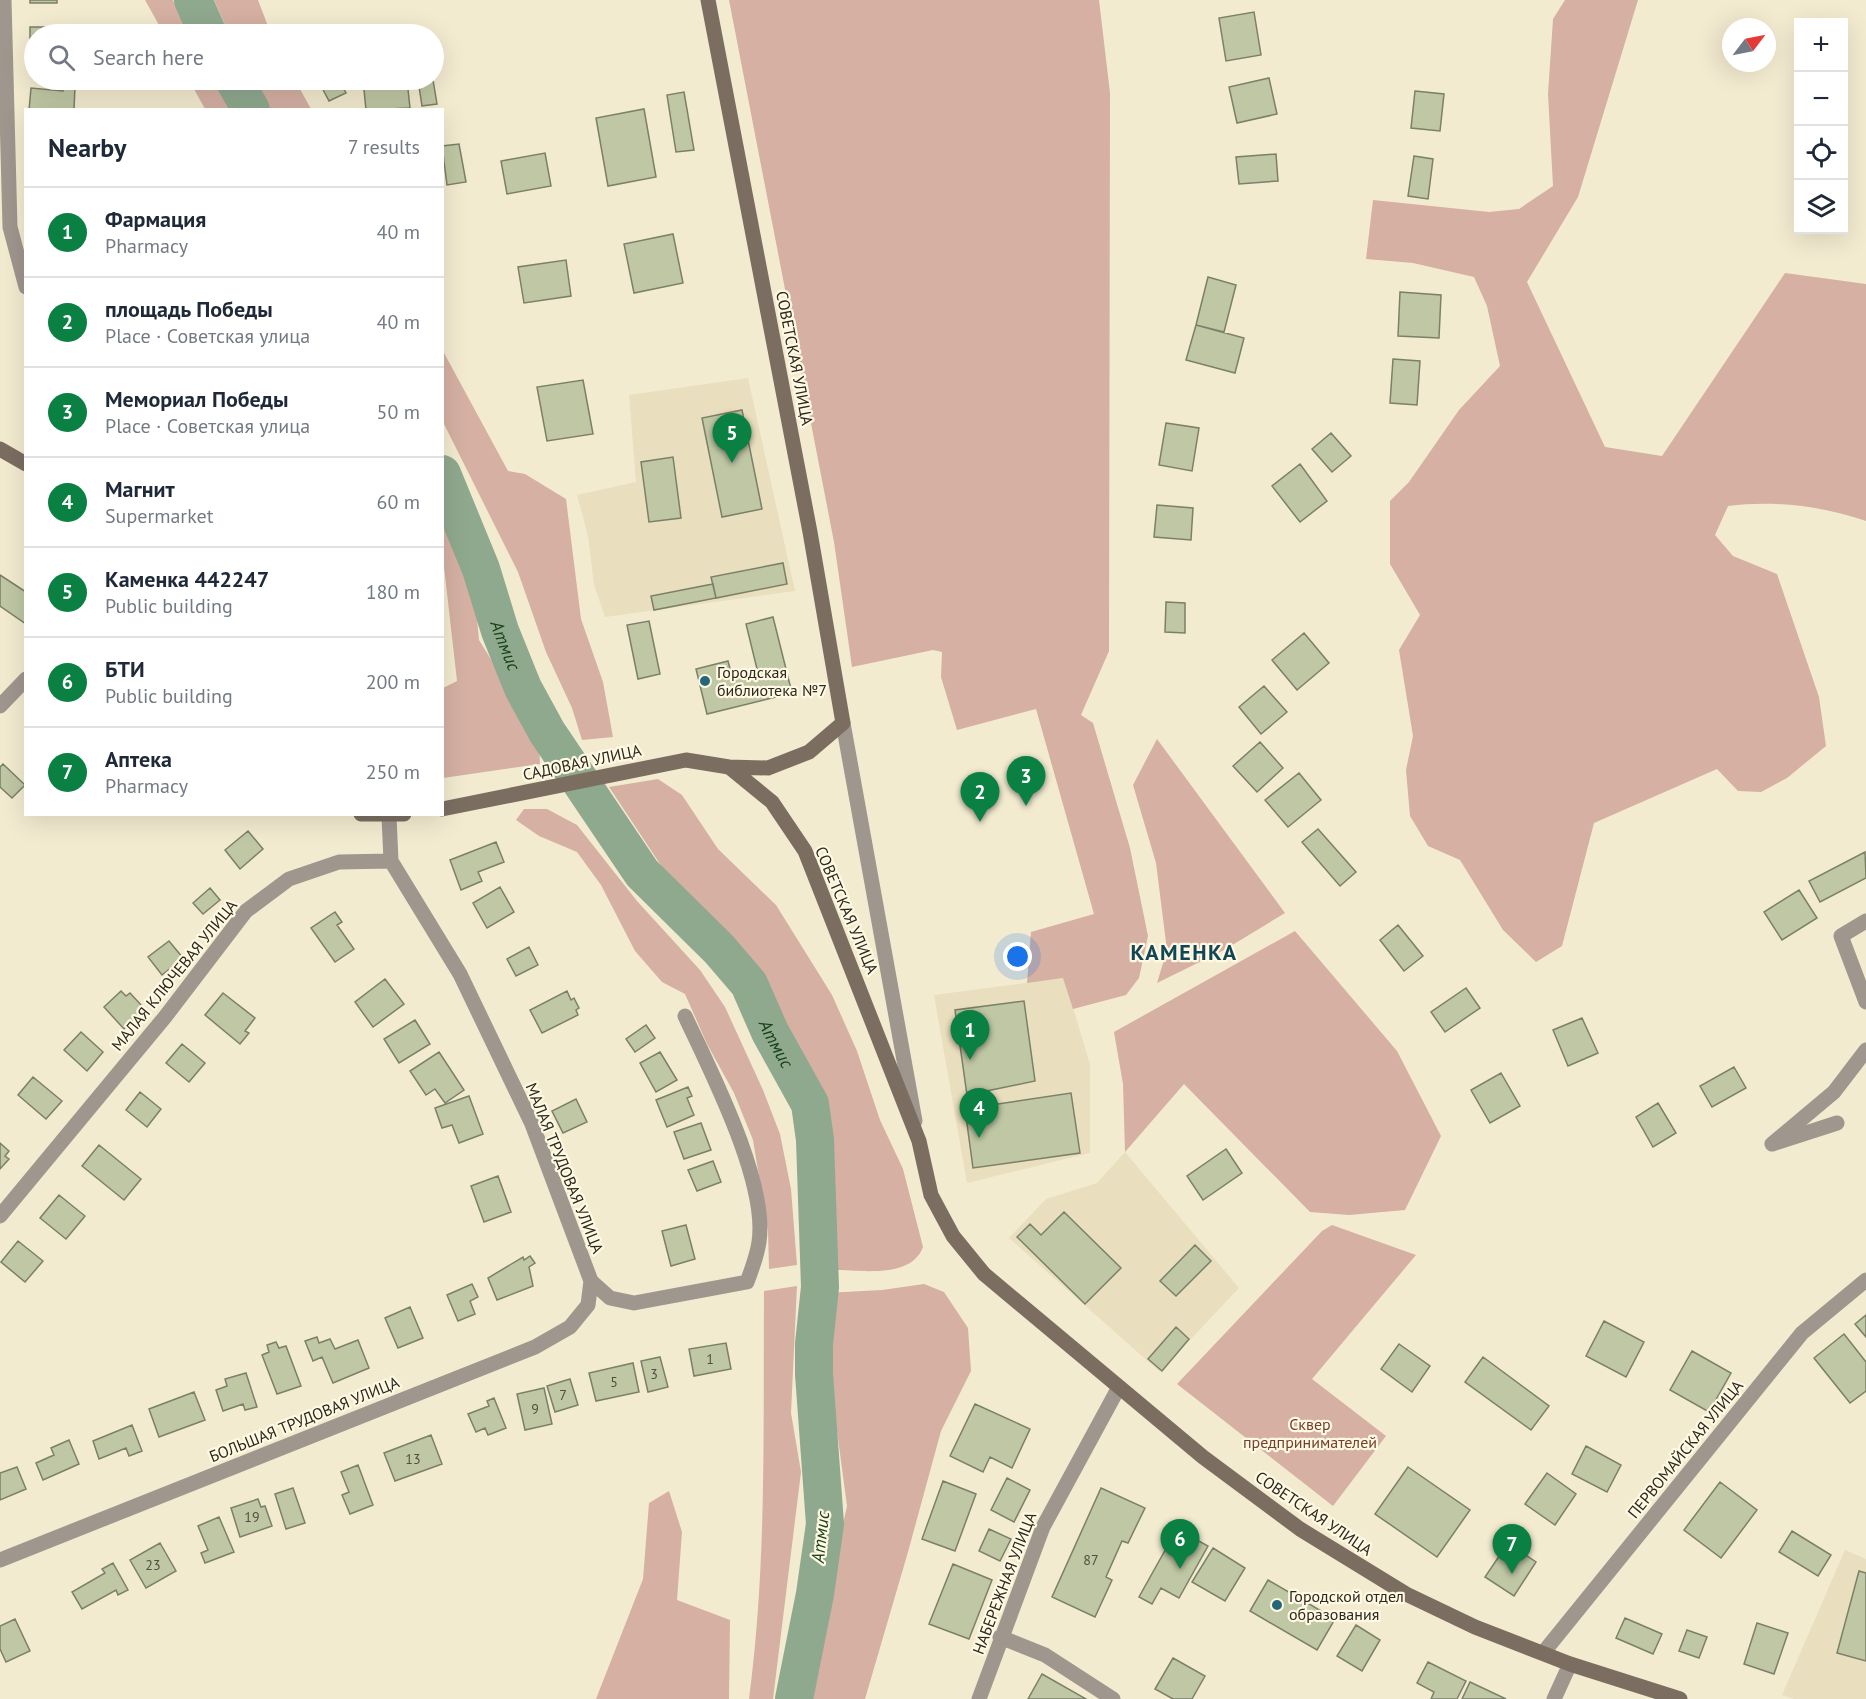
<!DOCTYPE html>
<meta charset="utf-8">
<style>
body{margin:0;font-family:"PT Sans",sans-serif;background:#f6f6f7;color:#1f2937}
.controls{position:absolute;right:18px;top:18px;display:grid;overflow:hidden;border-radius:0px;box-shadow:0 6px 24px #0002}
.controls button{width:54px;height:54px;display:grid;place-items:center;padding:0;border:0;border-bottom:2px solid #e0e1e3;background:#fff;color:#1f2937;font:30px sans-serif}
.compass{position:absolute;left:1722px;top:18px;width:54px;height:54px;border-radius:50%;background:#fff;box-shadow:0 6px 24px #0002;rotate:58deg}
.you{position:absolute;left:1018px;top:957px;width:21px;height:21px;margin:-15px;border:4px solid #fff;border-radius:50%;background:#1a73e8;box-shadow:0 0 0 9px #1a73e833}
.badge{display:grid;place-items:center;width:39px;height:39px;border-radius:50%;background:#0b8043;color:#fff;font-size:20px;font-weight:700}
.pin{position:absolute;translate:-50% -50px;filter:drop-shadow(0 2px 3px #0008)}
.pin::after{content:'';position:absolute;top:32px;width:21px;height:18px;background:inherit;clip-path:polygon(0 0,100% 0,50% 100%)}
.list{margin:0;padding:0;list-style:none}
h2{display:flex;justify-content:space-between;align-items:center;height:78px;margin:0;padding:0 24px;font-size:26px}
h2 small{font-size:20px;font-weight:400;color:#747a83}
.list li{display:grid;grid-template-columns:39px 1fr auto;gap:18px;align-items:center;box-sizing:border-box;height:90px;padding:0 24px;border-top:2px solid #e0e1e3}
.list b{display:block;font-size:22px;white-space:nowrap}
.list p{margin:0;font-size:20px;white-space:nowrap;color:#747a83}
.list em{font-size:20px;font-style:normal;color:#747a83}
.icon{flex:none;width:33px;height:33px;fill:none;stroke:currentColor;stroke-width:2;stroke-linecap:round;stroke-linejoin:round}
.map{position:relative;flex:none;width:1866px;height:1699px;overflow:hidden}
.search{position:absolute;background:#fff;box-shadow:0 6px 24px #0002;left:24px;top:24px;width:420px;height:66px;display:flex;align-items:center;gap:15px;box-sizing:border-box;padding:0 21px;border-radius:33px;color:#747a83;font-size:22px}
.panel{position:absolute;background:#fff;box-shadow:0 6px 24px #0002;left:24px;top:108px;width:420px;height:708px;border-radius:0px}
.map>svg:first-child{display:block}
.built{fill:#e9debd}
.green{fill:#d5b0a3}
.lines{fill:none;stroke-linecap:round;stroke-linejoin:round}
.river{stroke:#8fa98e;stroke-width:38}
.building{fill:#bfc7a4;stroke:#7b8068;stroke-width:1.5}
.street{stroke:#9f968e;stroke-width:15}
.secondary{stroke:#7b6e61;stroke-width:15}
.poi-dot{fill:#25667a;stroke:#fff8e2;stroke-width:2}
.labels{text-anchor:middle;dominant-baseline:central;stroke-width:4.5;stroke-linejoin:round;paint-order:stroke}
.number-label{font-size:14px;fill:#505040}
.street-label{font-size:16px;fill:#2b281e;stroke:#fff8e2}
.poi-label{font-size:16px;fill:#2b281e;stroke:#fff8e2;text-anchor:start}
.park-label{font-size:16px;fill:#74402d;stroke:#fff8e2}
.water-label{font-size:18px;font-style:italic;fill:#184019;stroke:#fff8e2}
.district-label{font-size:22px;font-weight:bold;letter-spacing:1.5px;fill:#114656;stroke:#fff8e2}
</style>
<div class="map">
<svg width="1866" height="1699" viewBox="0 0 1866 1699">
<rect width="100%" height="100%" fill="#f3ebd0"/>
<path class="built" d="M748,378L795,591L605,617L594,585L588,536L577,495L636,482L629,395Z
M1064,978L1090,1064V1153L967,1183L934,995Z
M1125,1152L1239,1288L1160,1372L1009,1238L1046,1199L1097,1183Z
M1845,1550L1866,1559V1699H1794L1782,1695Z"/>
<path class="green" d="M145,0H173L189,34H164Z
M214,0H258L271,34H229Z
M729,0H1099L1110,93L1109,651L1081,715L1093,723L1130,848L1148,936L1139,978L1126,995L1073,1009L1063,978L1027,983L1031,932L1094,914L1036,709L957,730L941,677L942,652L933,650L852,667L834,542Z
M1565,0H1638L1578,197L1527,282L1605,447L1662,456L1785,273L1866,284V521C1822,506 1774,500 1728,506L1715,535L1733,556L1777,574L1819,697L1826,746L1787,778L1761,792L1738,791L1717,769L1594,823L1562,946L1536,962L1503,930L1460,860L1428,846L1410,816L1406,770L1413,736L1399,650L1420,615L1390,564V501L1409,482L1459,410L1500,366L1487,306L1474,277L1413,263L1366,259L1373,200L1489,212L1519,209L1553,186L1548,94L1553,19Z
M189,80H215L232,109H205Z
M251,80H295L311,109H267Z
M443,351L508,471L525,474L566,499L581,619L603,682L613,737L582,740L572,708L546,652L518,572L443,422Z
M443,504L466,552L474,586L479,640L539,737L540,764L443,778V688L457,681L443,558Z
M1157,739L1285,913L1224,950L1157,983L1167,950L1156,863L1133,785Z
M658,779L682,795L718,849L776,905L832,995L857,1051L880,1120L903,1169L923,1247C911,1279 861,1270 834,1270L829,1226V1141L816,1088L777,1021L760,979L735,940L666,873L609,787Z
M524,809H547L577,825L637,901L700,970L725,1007L763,1090L780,1134L791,1189L797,1265L769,1269L768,1231L753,1140L734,1093L707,1044L685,994L662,982L635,951L601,885L577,852L539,836L516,820Z
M1295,931L1397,1051L1441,1136L1405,1210L1349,1215L1310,1212L1184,1084L1125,1152L1123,1084L1114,1032Z
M1332,1225L1416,1255L1312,1379L1386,1436L1333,1506L1177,1384L1322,1231Z
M924,1284L944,1292L968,1328L971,1371L941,1431L908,1552L865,1699H804L847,1506L824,1334L826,1293L882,1290Z
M797,1286L791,1413L801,1472L773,1699H749C767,1562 763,1429 764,1291Z
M669,1491L682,1532L677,1600L730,1620L729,1699H596L643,1579L649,1503Z"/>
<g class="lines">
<g class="river">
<path d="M193,0L208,34"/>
<path d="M234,80L251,110"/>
<path id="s1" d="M442,474L481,569L500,631L523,688L547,732L642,873L719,949L749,984L770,1032L810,1104L815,1140L820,1287L814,1344V1374L825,1524L815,1594L794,1699"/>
</g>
</g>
<path class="building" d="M30,0H57V3H30Z
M1254,12L1261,55L1226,61L1219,18Z
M30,27H69L70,34H34V46H30Z
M1269,78L1277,114L1237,123L1229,87Z
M318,80H339L346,93L329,101Z
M363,80H407L410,108L366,110Z
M418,80H433L437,104L422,106Z
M63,86H75L74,110H29L31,88L63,91Z
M1415,91L1444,94L1440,131L1411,128Z
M684,92L694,150L676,152L667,95Z
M644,109L656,177L608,186L596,118Z
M459,144L466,182L447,185L442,146Z
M545,153L551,186L507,194L501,161Z
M1276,154L1278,181L1239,184L1236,157Z
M1414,156L1433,159L1428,199L1408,196Z
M673,234L683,283L634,293L624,244Z
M566,260L571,296L524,303L518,267Z
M1208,277L1236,285L1224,332L1196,325Z
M1400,292L1441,295L1439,338L1398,336Z
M1196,325L1244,338L1235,373L1186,360Z
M1393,359L1420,361L1417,405L1390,403Z
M583,380L593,434L547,441L537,387Z
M742,410L762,509L722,517L702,418Z
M1166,423L1199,428L1192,471L1159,465Z
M1331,433L1351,456L1332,472L1312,449Z
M673,457L681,518L649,522L641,462Z
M1300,464L1327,501L1300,522L1272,486Z
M1157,505L1193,508L1191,540L1154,537Z
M783,563L787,584L716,598L711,577Z
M0,575L26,592V624L0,606Z
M713,584L716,598L654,610L651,596Z
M1166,602L1185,603V633L1165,632Z
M773,617L792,693L707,714L696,669L728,661L733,680L758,673L746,624Z
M649,621L660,674L638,679L627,625Z
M1304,633L1329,663L1297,690L1272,660Z
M1264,686L1287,712L1261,734L1239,707Z
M1260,742L1283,768L1257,792L1233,766Z
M3,764L25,785L12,798L0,787V767Z
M1299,773L1321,800L1288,827L1265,800Z
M1318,829L1356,872L1340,886L1302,842Z
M248,831L263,849L240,869L225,850Z
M496,842L504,862L478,872L482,881L461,890L450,860Z
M1865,852L1866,878L1820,902L1809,881Z
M500,887L514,912L487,928L473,903Z
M210,888L220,900L203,914L193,903Z
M1799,890L1817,918L1782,940L1764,912Z
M335,912L342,922L337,925L354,949L335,962L311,928Z
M1398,925L1423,956L1404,971L1380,940Z
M169,941L183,958L162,975L148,957Z
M529,947L538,965L516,976L507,959Z
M385,979L404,1004L373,1027L355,1002Z
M1466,988L1480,1008L1445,1032L1431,1012Z
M121,991L126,996L130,993L142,1006L139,1009L142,1012L124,1029L104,1007Z
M567,991L571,1000L574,998L579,1008L576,1010L578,1015L542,1033L530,1010Z
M223,993L255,1018L245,1031L249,1033L240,1044L205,1015Z
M1024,1001L1035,1081L967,1095L955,1010Z
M1582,1018L1598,1053L1568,1066L1553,1030Z
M415,1020L430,1044L399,1063L384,1039Z
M646,1025L655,1038L635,1052L626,1039Z
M81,1032L103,1052L87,1071L64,1050Z
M182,1044L205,1063L189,1082L166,1063Z
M439,1052L464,1090L445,1103L435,1089L426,1095L410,1071Z
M660,1052L677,1080L656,1092L640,1063Z
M1734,1067L1746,1088L1712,1107L1700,1086Z
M1501,1073L1520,1106L1490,1123L1471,1090Z
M33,1077L62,1101L46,1119L18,1095Z
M688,1087L692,1096L687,1098L694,1115L667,1127L656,1100Z
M140,1092L161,1109L147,1127L126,1110Z
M1071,1093L1080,1153L973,1168L965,1109Z
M469,1096L483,1134L459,1143L452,1125L442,1128L435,1108Z
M576,1099L587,1122L563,1133L552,1111Z
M1658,1103L1676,1133L1653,1147L1636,1117Z
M701,1123L711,1150L684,1159L674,1132Z
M0,1143L9,1151L5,1156L9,1159L0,1169Z
M99,1145L141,1179L124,1200L82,1166Z
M1226,1149L1242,1173L1203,1200L1187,1176Z
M713,1161L721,1182L697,1191L688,1170Z
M498,1176L511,1212L484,1222L471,1186Z
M59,1195L85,1216L66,1239L40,1218Z
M1064,1212L1121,1268L1085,1304L1017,1237L1030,1224L1041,1235Z
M686,1225L695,1259L671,1266L662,1231Z
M18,1241L43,1261L25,1282L1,1262Z
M1195,1245L1211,1261L1176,1296L1160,1281Z
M530,1256L535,1263L529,1267L533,1286L497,1300L488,1278L523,1257L524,1260Z
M472,1284L478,1297L470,1301L475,1314L458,1321L447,1295Z
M410,1307L423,1338L398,1348L385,1318Z
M1866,1315V1337L1855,1324Z
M1604,1321L1644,1342L1626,1377L1586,1356Z
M1176,1327L1189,1339L1162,1371L1148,1359Z
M1844,1334L1866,1362V1391L1850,1403L1814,1358Z
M317,1337L319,1343L330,1339L335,1349L358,1340L369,1368L333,1383L322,1357L313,1361L305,1341Z
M276,1342L279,1348L286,1346L301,1386L277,1394L262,1355L269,1352L267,1345Z
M726,1343L731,1369L694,1376L689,1349Z
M1399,1344L1430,1366L1412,1392L1381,1369Z
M1692,1351L1731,1373L1709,1412L1670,1390Z
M660,1357L668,1387L648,1392L641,1361Z
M1483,1357L1549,1406L1531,1430L1465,1382Z
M633,1363L639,1392L596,1401L589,1373Z
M246,1373L257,1407L245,1410L243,1404L223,1411L216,1390L227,1386L225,1379Z
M570,1379L578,1405L555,1412L547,1386Z
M544,1388L552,1424L525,1430L517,1394Z
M194,1392L205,1420L159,1437L149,1409Z
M494,1398L506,1428L488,1435L485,1428L476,1432L468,1414L489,1406L487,1401Z
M975,1404L1030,1429L1012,1468L990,1457L983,1472L950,1456Z
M132,1425L142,1451L129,1456L126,1448L99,1459L93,1441Z
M431,1435L442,1464L395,1481L384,1453Z
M69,1440L79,1464L43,1480L36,1463L54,1455L51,1448Z
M1586,1446L1621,1465L1607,1492L1572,1474Z
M358,1465L373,1505L350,1514L342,1495L349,1492L341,1472Z
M17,1467L26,1489L0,1500V1473Z
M1408,1467L1470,1510L1437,1557L1375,1514Z
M1547,1473L1576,1494L1555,1525L1525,1504Z
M1007,1478L1030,1490L1014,1522L991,1510Z
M943,1481L976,1494L955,1551L922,1539Z
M1720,1482L1757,1510L1721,1558L1684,1530Z
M293,1488L305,1523L286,1529L275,1494Z
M1101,1488L1145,1508L1128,1543L1122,1541L1106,1577L1112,1580L1095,1617L1052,1597Z
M258,1499L261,1507L265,1506L272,1526L240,1537L231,1508Z
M219,1517L234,1552L205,1563L201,1553L208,1550L198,1526Z
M989,1529L1011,1539L1000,1561L979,1551Z
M1177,1529L1208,1546L1179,1598L1161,1588L1152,1604L1139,1597Z
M1792,1531L1831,1555L1818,1576L1779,1552Z
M160,1543L176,1571L146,1588L130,1560Z
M1508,1543L1536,1562L1514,1596L1485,1577Z
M1213,1548L1245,1568L1225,1601L1192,1582Z
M113,1563L128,1590L118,1595L116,1590L82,1609L72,1592L105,1573L102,1569Z
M953,1564L992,1580L969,1639L929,1624Z
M1859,1571L1866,1573V1661L1837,1653Z
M1268,1580L1335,1619L1317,1650L1250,1611Z
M1625,1618L1662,1634L1653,1654L1616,1638Z
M15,1619L30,1651L6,1662L0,1649V1626Z
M1757,1623L1788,1633L1774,1674L1744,1664Z
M1356,1625L1380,1640L1362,1671L1337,1656Z
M1687,1630L1707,1637L1699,1658L1679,1651Z
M1173,1658L1205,1676L1192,1699H1173L1155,1689Z
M1428,1662L1466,1681L1457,1699H1431L1434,1692L1417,1683Z
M1042,1674L1086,1699H1028Z
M1470,1682L1506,1699H1462Z"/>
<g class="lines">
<path class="street" d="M4,0L10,227L26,287
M0,706L26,679
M843,723L915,1121
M391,861L460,974L532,1124L591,1281L610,1298L634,1303L747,1282C752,1269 757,1256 759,1242C768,1182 711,1072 685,1016
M1866,921L1841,936L1866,1002
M1837,1123L1772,1144L1834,1092L1866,1050
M0,1216L165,1017L246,911L289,879L339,862L391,861L389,816
M0,1560L535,1347L570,1327L588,1305L591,1281
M1000,1637L1045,1655L1113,1699
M1543,1653L1802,1333L1866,1280
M979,1699L1043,1527L1119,1387
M1554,1699L1570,1664"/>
<path class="secondary" d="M0,449L26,464
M729,767L772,802L805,851L919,1141L931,1195L953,1236L984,1274L1203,1457L1300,1529L1406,1594L1475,1627L1570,1664L1680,1699
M442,809L686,760L729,767L768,768L809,752L843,723L810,532L708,0
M361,814H404"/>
</g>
<g class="poi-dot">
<circle cx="705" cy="681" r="6"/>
<circle cx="1277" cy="1605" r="6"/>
</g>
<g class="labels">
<g class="number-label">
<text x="710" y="1359">1</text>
<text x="654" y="1374">3</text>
<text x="614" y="1382">5</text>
<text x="563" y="1395">7</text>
<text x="535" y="1409">9</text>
<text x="413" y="1459">13</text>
<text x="252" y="1517">19</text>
<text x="1091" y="1560">87</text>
<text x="153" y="1565">23</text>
</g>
<g class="street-label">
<text transform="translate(795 358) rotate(79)">СОВЕТСКАЯ УЛИЦА</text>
<text transform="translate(582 762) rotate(-12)">САДОВАЯ УЛИЦА</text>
<text transform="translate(847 910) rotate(67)">СОВЕТСКАЯ УЛИЦА</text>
<text transform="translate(174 975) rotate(-51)">МАЛАЯ КЛЮЧЕВАЯ УЛИЦА</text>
<text transform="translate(565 1168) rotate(68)">МАЛАЯ ТРУДОВАЯ УЛИЦА</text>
<text transform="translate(304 1419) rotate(-22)">БОЛЬШАЯ ТРУДОВАЯ УЛИЦА</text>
<text transform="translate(1685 1449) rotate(-51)">ПЕРВОМАЙСКАЯ УЛИЦА</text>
<text transform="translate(1314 1513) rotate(34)">СОВЕТСКАЯ УЛИЦА</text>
<text transform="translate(1004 1583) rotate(-69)">НАБЕРЕЖНАЯ УЛИЦА</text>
</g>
<g class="poi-label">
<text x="717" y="672">Городская<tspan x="717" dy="18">библиотека №7</tspan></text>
<text x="1289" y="1596">Городской отдел<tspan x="1289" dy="18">образования</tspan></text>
</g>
<g class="park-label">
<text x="1310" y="1424">Сквер<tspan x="1310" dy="18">предпринимателей</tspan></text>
</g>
<g class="water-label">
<text stroke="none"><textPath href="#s1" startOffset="183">Атмис</textPath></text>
<text stroke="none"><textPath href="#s1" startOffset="669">Атмис</textPath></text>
<text transform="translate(820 1537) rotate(-84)">Атмис</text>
</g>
<g class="district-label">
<text x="1184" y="952">КАМЕНКА</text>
</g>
</g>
</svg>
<div class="controls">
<button>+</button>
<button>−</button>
<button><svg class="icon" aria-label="locate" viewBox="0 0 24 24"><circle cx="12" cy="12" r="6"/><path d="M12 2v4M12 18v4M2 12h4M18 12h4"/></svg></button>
<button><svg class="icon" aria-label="layers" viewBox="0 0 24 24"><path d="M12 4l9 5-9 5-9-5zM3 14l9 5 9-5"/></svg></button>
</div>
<svg class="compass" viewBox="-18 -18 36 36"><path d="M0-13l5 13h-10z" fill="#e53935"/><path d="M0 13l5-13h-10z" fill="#747a83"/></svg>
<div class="you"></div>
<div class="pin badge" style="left:970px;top:1060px">1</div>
<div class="pin badge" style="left:980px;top:822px">2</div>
<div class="pin badge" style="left:1026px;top:806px">3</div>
<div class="pin badge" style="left:979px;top:1138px">4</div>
<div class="pin badge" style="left:732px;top:463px">5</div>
<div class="pin badge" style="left:1180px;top:1569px">6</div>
<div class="pin badge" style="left:1512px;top:1574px">7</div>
<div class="search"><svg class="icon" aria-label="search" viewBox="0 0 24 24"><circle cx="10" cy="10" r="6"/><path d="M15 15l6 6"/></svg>Search here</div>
<section class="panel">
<h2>Nearby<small>7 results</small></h2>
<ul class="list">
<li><span class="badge">1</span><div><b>Фармация</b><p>Pharmacy</p></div><em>40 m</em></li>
<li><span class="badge">2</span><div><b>площадь Победы</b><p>Place · Советская улица</p></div><em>40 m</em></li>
<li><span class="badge">3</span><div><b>Мемориал Победы</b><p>Place · Советская улица</p></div><em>50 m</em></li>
<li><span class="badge">4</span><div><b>Магнит</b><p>Supermarket</p></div><em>60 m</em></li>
<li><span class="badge">5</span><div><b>Каменка 442247</b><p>Public building</p></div><em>180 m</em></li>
<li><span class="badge">6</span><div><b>БТИ</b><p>Public building</p></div><em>200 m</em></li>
<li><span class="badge">7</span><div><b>Аптека</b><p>Pharmacy</p></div><em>250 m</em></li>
</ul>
</section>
</div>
